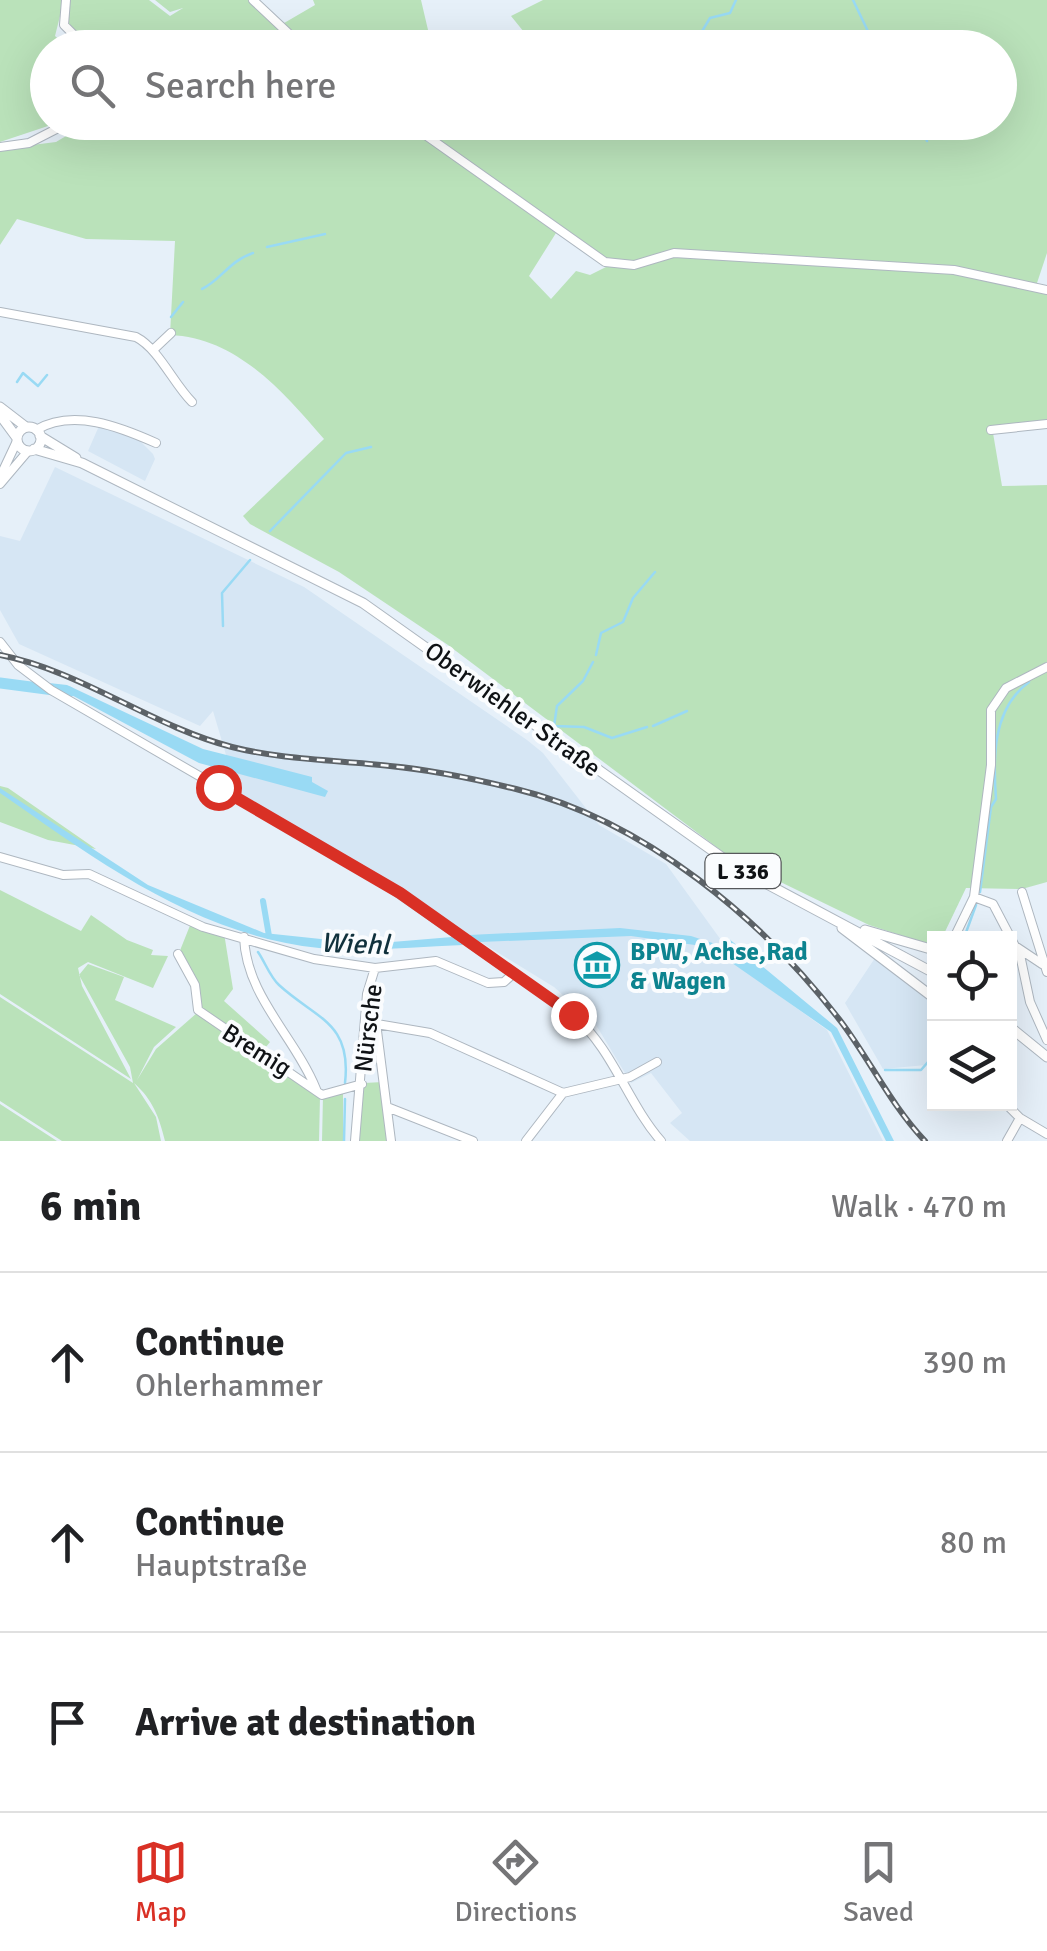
<!DOCTYPE html>
<meta charset="utf-8">
<style>
body{margin:0;font-family:Signika,sans-serif;background:#f6f6f6;color:#202124}
.controls{position:absolute;right:30px;bottom:30px;display:grid;overflow:hidden;border-radius:0px;box-shadow:0 10px 40px #0002}
.controls button{width:90px;height:90px;display:grid;place-items:center;padding:0;border:0;border-bottom:2px solid #e0e0e0;background:#fff;color:#202124;font:50px sans-serif}
.stop{position:absolute;width:30px;height:30px;margin:-22px;border:8px solid #d93025;border-radius:50%;background:#fff}
.stop.end{background:#d93025;border-color:#fff;box-shadow:0 2px 10px #0008}
.list{margin:0;padding:0;list-style:none}
h2{display:flex;justify-content:space-between;align-items:center;height:130px;margin:0;padding:0 40px;font-size:42px}
h2 small{font-size:32px;font-weight:400;color:#757577}
.list li{display:grid;grid-template-columns:65px 1fr auto;gap:30px;align-items:center;box-sizing:border-box;height:180px;padding:0 40px;border-top:2px solid #e0e0e0}
.list b{display:block;font-size:38px;white-space:nowrap}
.list p{margin:0;font-size:32px;white-space:nowrap;color:#757577}
.list em{font-size:32px;font-style:normal;color:#757577}
.icon{flex:none;width:55px;height:55px;fill:none;stroke:currentColor;stroke-width:2;stroke-linecap:round;stroke-linejoin:round}
.map{position:relative;flex:none;width:1047px;height:1141px;overflow:hidden}
.search{position:absolute;background:#fff;box-shadow:0 10px 40px #0002;left:30px;right:30px;top:30px;height:110px;display:flex;align-items:center;gap:25px;box-sizing:border-box;padding:0 35px;border-radius:55px;color:#757577;font-size:38px}
.sheet{height:670px;background:#fff}
nav{display:flex;justify-content:space-around;align-items:center;box-sizing:border-box;height:140px;border-top:2px solid #e0e0e0;background:#fff;font-size:28px;color:#757577}
nav a{display:grid;justify-items:center;gap:5px}
nav .on{color:#d93025}
.map>svg:first-child{display:block}
.built{fill:#d6e6f4}
.green{fill:#bae2ba;fill-rule:evenodd}
.water{fill:#99daf4}
.lines{fill:none;stroke-linecap:round;stroke-linejoin:round}
.stream{stroke:#99daf4;stroke-width:2.5}
.canal{stroke:#99daf4;stroke-width:6}
.river{stroke:#99daf4;stroke-width:11}
.minor-casing{stroke:#aeb7c0;stroke-width:10}
.major-casing{stroke:#aeb7c0;stroke-width:11}
.minor{stroke:#fff;stroke-width:8}
.major{stroke:#fff;stroke-width:9}
.rail-casing{stroke:#5c6267;stroke-width:6}
.rail{stroke:#fafcfe;stroke-width:2.5;stroke-dasharray:8;stroke-linecap:butt}
.route{stroke:#d93025;stroke-width:12}
.labels{text-anchor:middle;dominant-baseline:central;stroke-width:8;stroke-linejoin:round;paint-order:stroke}
.shield{fill:#fafcfe;stroke:#56585b;stroke-width:2.5}
.shield-label{font-size:22px;font-weight:bold;fill:#0f1215}
.street-label{font-size:25px;fill:#0f1215;stroke:#fafcfe}
.culture-label{font-size:25px;font-weight:bold;fill:#0d838f;stroke:#fafcfe;text-anchor:start}
.water-label{font-size:28px;font-style:italic;fill:#11313c;stroke:#fafcfe}
</style>
<div class="map">
<svg width="1047" height="1141" viewBox="0 0 1047 1141">
<rect width="100%" height="100%" fill="#e6f0f9"/>
<path class="built" d="M99,426L137,438L153,454L155,459L145,481L88,451Z
M55,467L304,587L527,740L543,753L599,825L666,864L742,969L827,1030L883,1141H690L670,1123L682,1113L651,1073L631,1083L596,1025L554,987L237,792L213,711L200,726L19,644L0,610V536L20,541Z
M875,958L934,1004V1057L926,1065L883,1069L845,1003Z"/>
<path class="green" d="M0,0H64L55,36L67,47L48,48V122L57,123L0,142Z
M69,0H149L170,16L183,8L170,12L155,0H250L279,26L315,5L313,0H421L432,47L217,48L208,37L214,47H90L70,29L64,13Z
M543,0H1047V253L1036,286L1047,290V420L993,433L1002,486L1047,485V882L1022,889L966,888L942,938H934V946L869,925L731,858L448,645L339,572L250,524L243,516L324,439C283,392 238,338 170,335L175,241L86,239L17,219L0,245V149L56,142L88,123L1000,122V48L536,47L511,16ZM556,233L606,267L590,275L576,271L551,299L529,276Z
M0,786L8,788L96,849L48,840L0,822Z
M0,890L81,931L91,915L127,940L153,950L151,955L168,956L153,988L88,962L78,968L82,986L131,1079L0,994Z
M191,923L224,933L233,989L224,1001L270,1042L262,1052L203,1013L179,953Z
M88,964L124,977L115,1000L176,1027L154,1047L137,1080L156,1049L198,1012L320,1097L319,1141H165C159,1117 153,1100 134,1083L156,1117L161,1141H62L0,1101V997L133,1083L130,1067L79,975Z
M383,1082L389,1141H356L364,1083Z
M343,1093V1141H322L323,1096Z
M0,1104L57,1141H0Z"/>
<path class="water" d="M49,683L67,685L203,749L312,777V782L328,791L325,797L199,763Z
M0,788L148,885L264,933L368,944L452,937L463,945C415,947 367,952 319,948C196,935 98,861 0,793Z
M620,928L691,936L731,949L724,941L728,938L837,1028L894,1141H886L831,1032L709,947L631,936L480,942L469,935Z"/>
<g class="lines">
<path class="stream" d="M853,0L876,48
M692,48L710,18L730,13L736,0
M918,122L927,141
M267,247L325,234
M202,289C221,280 229,261 253,253
M171,317L183,302
M17,382L23,373L38,386L47,375
M270,531L346,453L371,447
M223,626L222,593L250,560
M596,655L601,633L623,622L633,598L655,572
M593,662L583,681L557,706L554,726L584,727L612,738L647,727
M653,726L687,711
M980,892L991,807L996,799C993,759 992,709 1029,682
M964,938L976,905
M258,952C265,962 270,977 279,985C316,1019 352,1022 345,1083
M885,1070H921L934,1055
M344,1141L345,1099"/>
<path class="canal" d="M263,901L269,936"/>
<path class="river" d="M0,683L69,692"/>
<defs>
<path id="minor" d="M66,0L64,25L87,48
M253,0L304,48
M407,122L605,262L634,265L674,253L954,270L1047,290
M0,147L29,143L70,122
M0,312L136,337C159,349 173,383 192,402
M153,350L171,333
M36,430C73,408 120,427 156,443
M991,430L1047,424
M0,477L17,441
M0,484L28,451
M0,642L18,665L51,690L382,882L573,1015C613,1049 627,1102 661,1141
M0,857L63,875L89,874L203,927L314,959L375,968L436,961L488,983L504,982L514,973
M1022,892L1047,972
M974,897L993,904L1015,946L1042,964
M244,937C246,996 295,1037 316,1089
M954,938L974,897L991,765V710L1006,688L1047,667
M1019,950L1030,1002L1047,1040
M178,954L195,985L198,1010L322,1095L362,1084
M365,1022L430,1033L563,1093
M376,1023L391,1141
M1006,1104L1020,1118L1047,1134
M387,1107L473,1141
M355,1141L367,994L375,968
M526,1141L563,1093L630,1077L657,1062
M1007,1141L1020,1118"/>
<path id="major" d="M0,407L26,427
M0,415L17,438
M17 439a12 12 0 1 1 24 0a12 12 0 1 1-24 0Z
M40,436L76,458
M34,449L82,463L363,603L737,868L934,973
M842,928L934,998
M865,930L934,950
M1010,1027L1047,1057"/>
</defs>
<use href="#minor" class="minor-casing"/>
<use href="#major" class="major-casing"/>
<use href="#minor" class="minor"/>
<use href="#major" class="major"/>
<defs>
<path id="rail" d="M0,655C82,671 151,726 232,747C283,760 338,760 390,766C432,770 475,779 516,789C644,820 764,920 842,1023C871,1062 891,1105 925,1141"/>
</defs>
<use href="#rail" class="rail-casing"/>
<use href="#rail" class="rail"/>
</g>
<g class="lines">
<path class="route" d="M218,787L400,893L573,1015"/>
</g>
<defs>
<symbol id="museum-ring" viewBox="-11 -11 22 22"><circle r="9.5" fill="#fafcfe" stroke="#0f9aa8" stroke-width="1.5"/><path d="M0-6L6-3V-2H-6V-3ZM-5-1h2V3h-2ZM-1-1h2V3h-2ZM3-1h2V3H3ZM-6 4H6V6H-6Z" fill="#0f9aa8"/></symbol>
</defs>
<g fill-rule="evenodd">
<use href="#museum-ring" x="572" y="940" width="50" height="50"/>
</g>
<g class="labels">
<rect class="shield" x="705.5" y="854" width="75" height="34" rx="8"/>
<g class="shield-label">
<text x="743" y="871">L 336</text>
</g>
<g class="street-label">
<text transform="translate(513 709) rotate(36)">Oberwiehler Straße</text>
<text transform="translate(368 1028) rotate(-83)">Nürsche</text>
<text transform="translate(257 1050) rotate(32)">Bremig</text>
</g>
<g class="culture-label">
<text x="630" y="951">BPW, Achse,Rad<tspan x="630" dy="29">&amp; Wagen</tspan></text>
</g>
<g class="water-label">
<text transform="translate(355 944) rotate(2)">Wiehl</text>
</g>
</g>
</svg>
<div class="controls">
<button><svg class="icon" aria-label="locate" viewBox="0 0 24 24"><circle cx="12" cy="12" r="6"/><path d="M12 2v4M12 18v4M2 12h4M18 12h4"/></svg></button>
<button><svg class="icon" aria-label="layers" viewBox="0 0 24 24"><path d="M12 4l9 5-9 5-9-5zM3 14l9 5 9-5"/></svg></button>
</div>
<div class="stop" style="left:218px;top:787px"></div>
<div class="stop end" style="left:573px;top:1015px"></div>
<div class="search"><svg class="icon" aria-label="search" viewBox="0 0 24 24"><circle cx="10" cy="10" r="6"/><path d="M15 15l6 6"/></svg>Search here</div>
</div>
<section class="sheet">
<h2>6 min<small>Walk · 470 m</small></h2>
<ul class="list">
<li><svg class="icon" aria-label="ahead" viewBox="0 0 24 24"><path d="M12 20V5M6 11l6-6 6 6"/></svg><div><b>Continue</b><p>Ohlerhammer</p></div><em>390 m</em></li>
<li><svg class="icon" aria-label="ahead" viewBox="0 0 24 24"><path d="M12 20V5M6 11l6-6 6 6"/></svg><div><b>Continue</b><p>Hauptstraße</p></div><em>80 m</em></li>
<li><svg class="icon" aria-label="arrive" viewBox="0 0 24 24"><path d="M6 21V4h12l-3 4 3 4H6"/></svg><div><b>Arrive at destination</b></div></li>
</ul>
</section>
<nav>
<a class="on"><svg class="icon" aria-label="map" viewBox="0 0 24 24"><path d="M3 6l6-2 6 2 6-2v14l-6 2-6-2-6 2zM9 4v14M15 6v14"/></svg>Map</a>
<a><svg class="icon" aria-label="directions" viewBox="0 0 24 24"><path d="M12 3l9 9-9 9-9-9zM9 14v-3h6M13 9l2 2-2 2"/></svg>Directions</a>
<a><svg class="icon" aria-label="saved" viewBox="0 0 24 24"><path d="M7 4h10v16l-5-4-5 4z"/></svg>Saved</a>
</nav>
